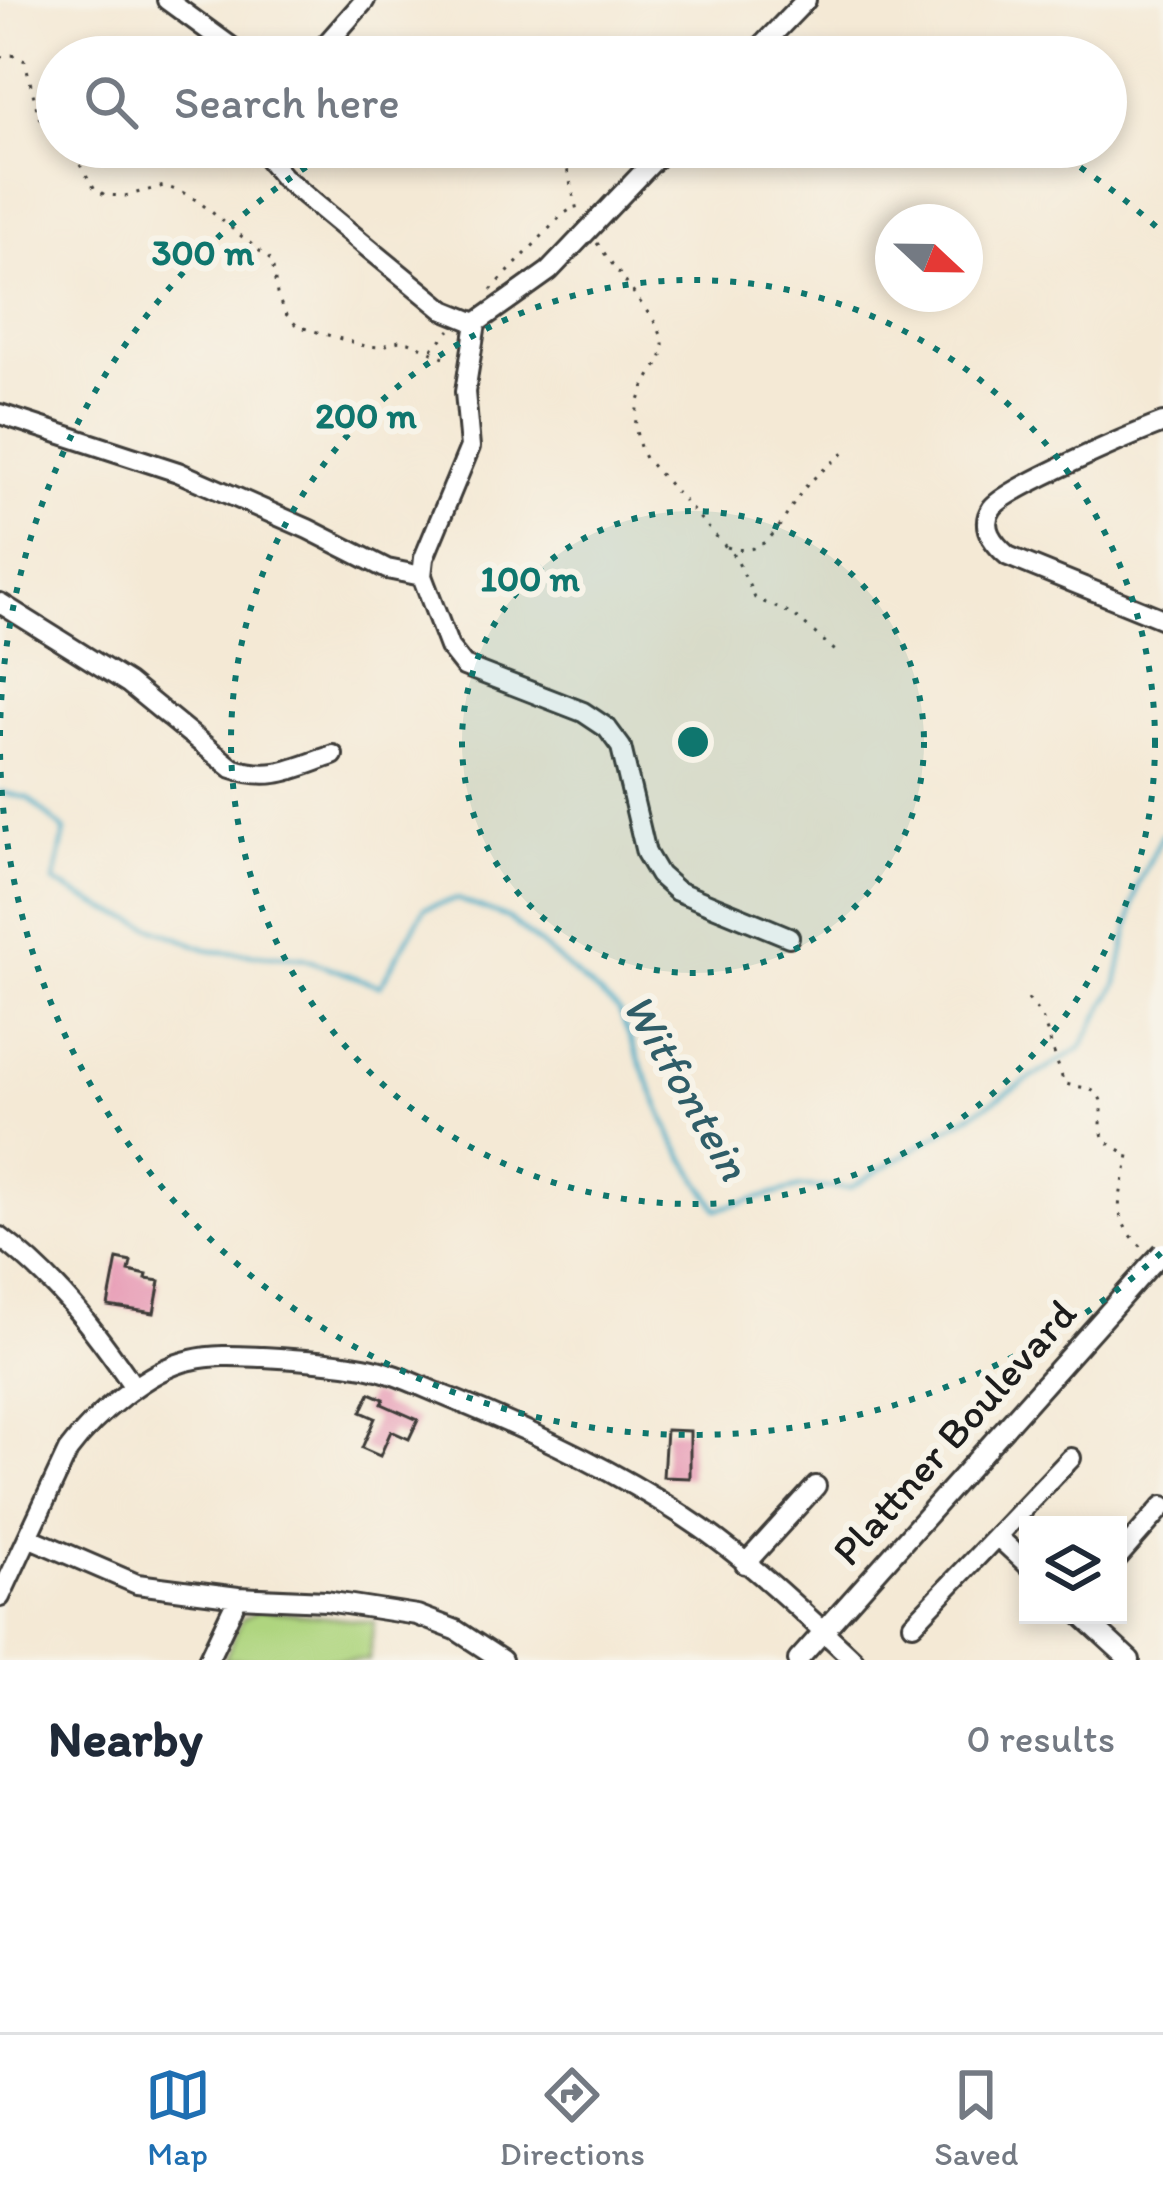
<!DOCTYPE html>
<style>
body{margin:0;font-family:Itim,sans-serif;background:#f2f2f3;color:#1f2937}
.controls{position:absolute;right:36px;bottom:36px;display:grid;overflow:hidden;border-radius:0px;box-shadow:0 6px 18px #0003}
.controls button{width:108px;height:108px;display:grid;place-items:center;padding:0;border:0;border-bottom:3px solid #e0e1e3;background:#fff;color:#1f2937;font:60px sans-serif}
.compass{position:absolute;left:875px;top:204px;width:108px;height:108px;border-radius:50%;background:#fff;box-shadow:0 6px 18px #0003;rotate:112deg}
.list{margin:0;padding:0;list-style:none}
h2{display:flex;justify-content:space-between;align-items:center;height:156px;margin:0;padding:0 48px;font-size:51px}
h2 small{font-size:39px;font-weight:400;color:#747a83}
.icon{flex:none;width:66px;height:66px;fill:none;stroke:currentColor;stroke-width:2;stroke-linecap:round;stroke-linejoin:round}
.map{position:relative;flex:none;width:1163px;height:1660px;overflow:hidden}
.search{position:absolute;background:#fff;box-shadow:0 6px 18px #0003;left:36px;right:36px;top:36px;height:132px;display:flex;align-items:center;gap:30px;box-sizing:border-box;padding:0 42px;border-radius:66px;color:#747a83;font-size:45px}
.sheet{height:372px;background:#fff}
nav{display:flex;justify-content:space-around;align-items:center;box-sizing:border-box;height:168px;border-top:3px solid #e0e1e3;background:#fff;font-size:33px;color:#747a83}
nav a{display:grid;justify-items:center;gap:6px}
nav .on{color:#1f6fb2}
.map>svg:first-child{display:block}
.green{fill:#afd57f;stroke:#66784e;stroke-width:3}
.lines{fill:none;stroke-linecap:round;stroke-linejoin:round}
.stream{stroke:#47acc6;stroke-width:4.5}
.building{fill:#e590af}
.street-casing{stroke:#3c3b38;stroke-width:24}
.path{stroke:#3c3b38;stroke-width:3;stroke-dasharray:3 9;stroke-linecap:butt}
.street{stroke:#fff;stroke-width:18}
.street-bridge-casing{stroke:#3c3b38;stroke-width:24;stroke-linecap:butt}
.street-bridge{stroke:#fff;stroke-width:18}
.ring{fill:none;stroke:#0f766e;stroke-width:6;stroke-dasharray:6 12}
.labels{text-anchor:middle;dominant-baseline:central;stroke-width:12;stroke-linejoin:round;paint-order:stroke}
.street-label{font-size:42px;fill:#1c1c1c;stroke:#f7f3e8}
.water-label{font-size:45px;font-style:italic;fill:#2f5d68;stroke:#f7f3e8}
.centre{fill:#0f766e;stroke:#f7f3e8;stroke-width:6}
.ring-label{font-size:36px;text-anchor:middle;font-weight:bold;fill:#0f766e;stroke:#f7f3e8;stroke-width:12;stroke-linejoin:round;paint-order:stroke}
</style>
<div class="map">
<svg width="1163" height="1660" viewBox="0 0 1163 1660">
<rect width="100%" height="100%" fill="#f7f3e8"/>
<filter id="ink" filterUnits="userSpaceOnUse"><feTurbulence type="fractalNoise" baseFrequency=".00833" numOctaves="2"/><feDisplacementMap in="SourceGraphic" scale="24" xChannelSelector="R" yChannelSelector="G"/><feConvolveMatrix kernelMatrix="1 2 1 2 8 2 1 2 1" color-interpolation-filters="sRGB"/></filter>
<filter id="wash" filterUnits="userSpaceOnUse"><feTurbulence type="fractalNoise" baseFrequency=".004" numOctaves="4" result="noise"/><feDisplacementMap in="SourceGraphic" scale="48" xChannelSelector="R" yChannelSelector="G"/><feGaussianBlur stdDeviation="2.7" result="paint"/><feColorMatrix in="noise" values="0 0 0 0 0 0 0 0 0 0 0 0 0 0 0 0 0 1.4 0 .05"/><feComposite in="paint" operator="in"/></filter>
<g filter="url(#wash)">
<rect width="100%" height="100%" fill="#f4e9d5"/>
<path class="green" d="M260,1610L374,1622L369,1660H224L242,1619Z"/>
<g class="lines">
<path class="stream" d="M0,792L28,798L65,831L54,882L101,907L211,951L303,958L380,986L425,908L457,899L508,918L618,1010L674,1141L717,1209L801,1187L850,1188L1081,1048L1117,983L1138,884L1163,834"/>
</g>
<g id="blocks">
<path class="building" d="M117,1259L131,1262L129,1271L147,1275L146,1279L160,1281L154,1313L108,1306Z
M370,1393L384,1399L382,1404L418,1420L409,1439L391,1431L380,1456L362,1448L375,1418L361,1412Z
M666,1430L690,1431V1478L663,1477Z"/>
</g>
</g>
<g filter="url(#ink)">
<use href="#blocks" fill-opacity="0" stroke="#3c3b38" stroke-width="3"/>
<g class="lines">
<defs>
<path id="street" d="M167,0L245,57
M315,57L365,0
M751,57L806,0
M263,147L266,156L283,177L372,251L444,310L476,323
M667,147L549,271L476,323L465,392L470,447L424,558L422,576L449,647L464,666L583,712L607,728L621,747L646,853L659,875L677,891L789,937
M0,414L178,472L308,529L387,569L422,576
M1163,423C1134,434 1006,488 992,508C979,527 994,544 1008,556L1163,619
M0,603L128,683L232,768C272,782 295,768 333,755
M0,1237C56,1279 95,1330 134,1387
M28,1537L137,1584L238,1597L326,1601L417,1615L456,1630L502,1660
M998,1537L1028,1565
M1118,1557L1163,1506
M745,1564L816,1486
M0,1597L68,1451C93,1417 148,1369 191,1360C215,1354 239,1356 263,1357C297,1359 331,1361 364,1367C393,1372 422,1387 450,1398C537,1433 624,1474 701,1528C754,1565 807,1616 854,1660
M1081,1615L1130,1660
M913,1624L1071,1458
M208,1660L238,1597
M798,1660L1147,1269"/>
</defs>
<use href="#street" class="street-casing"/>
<path class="path" d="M0,57L12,55L25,61L39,117L57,140
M64,147L77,160L95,189L105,195L125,196L164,186L182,192L198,201L272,261L277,294L284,312L297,326L365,346L380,347L399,341L409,342L446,358
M570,147L566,164L578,215
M597,243L654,321C659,330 664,338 663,349C663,360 657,366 651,375C634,403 630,429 645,458L736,558L755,598L795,616L840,655
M491,290L562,215L573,208
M432,349L450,330
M727,547C774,562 784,509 809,483C820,472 833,462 845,452
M1028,999L1042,1017L1064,1083C1073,1087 1085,1086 1093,1091C1111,1102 1095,1123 1104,1138C1109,1145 1122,1151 1129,1155C1121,1201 1106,1214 1145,1250"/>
<use href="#street" class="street"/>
<defs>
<path id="street-bridge" d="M1147,1269L1163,1252"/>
</defs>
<use href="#street-bridge" class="street-bridge-casing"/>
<use href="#street-bridge" class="street-bridge"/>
</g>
</g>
<circle cx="693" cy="742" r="231" fill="#0f766e" fill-opacity=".12"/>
<g class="ring">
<circle cx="693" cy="742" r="231"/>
<circle cx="693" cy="742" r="462"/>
<path d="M1161 1253A693 693 0 0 1 0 748M0 736A693 693 0 0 1 336 148M591 57A693 693 0 0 1 795 57M1050 148A693 693 0 0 1 1161 231"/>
</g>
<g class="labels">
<g class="street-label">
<text transform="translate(954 1432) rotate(-48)">Plattner Boulevard</text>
</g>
<g class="water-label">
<text transform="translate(687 1086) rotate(60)">Witfontein</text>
</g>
</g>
<circle cx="693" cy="742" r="18" class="centre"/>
<g class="ring-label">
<text x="203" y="265">300 m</text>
<text x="366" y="428">200 m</text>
<text x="530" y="591">100 m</text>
</g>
</svg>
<div class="controls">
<button><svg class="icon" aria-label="layers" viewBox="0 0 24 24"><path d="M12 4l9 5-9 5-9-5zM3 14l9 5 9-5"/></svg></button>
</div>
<svg class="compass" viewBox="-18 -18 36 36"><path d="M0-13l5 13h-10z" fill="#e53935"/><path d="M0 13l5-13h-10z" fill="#747a83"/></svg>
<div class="search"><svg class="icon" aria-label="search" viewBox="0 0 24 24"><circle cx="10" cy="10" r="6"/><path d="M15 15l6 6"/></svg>Search here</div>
</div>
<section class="sheet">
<h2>Nearby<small>0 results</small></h2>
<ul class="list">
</ul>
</section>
<nav>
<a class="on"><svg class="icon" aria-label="map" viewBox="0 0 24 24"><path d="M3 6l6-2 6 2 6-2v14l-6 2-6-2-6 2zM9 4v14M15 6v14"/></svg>Map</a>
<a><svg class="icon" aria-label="directions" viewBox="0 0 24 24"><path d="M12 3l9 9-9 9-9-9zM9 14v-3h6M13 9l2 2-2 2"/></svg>Directions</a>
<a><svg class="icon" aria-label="saved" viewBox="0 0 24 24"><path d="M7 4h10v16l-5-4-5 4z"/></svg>Saved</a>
</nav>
